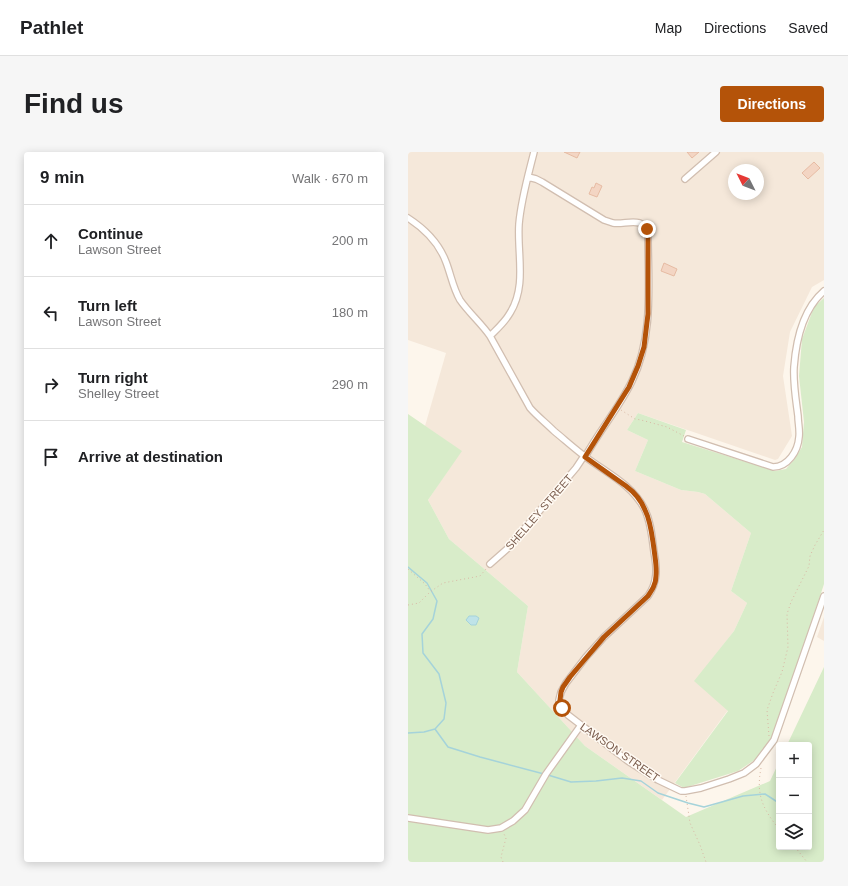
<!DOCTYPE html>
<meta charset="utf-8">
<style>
body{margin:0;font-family:Helvetica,sans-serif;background:#f6f6f6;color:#202124}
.controls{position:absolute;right:12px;bottom:12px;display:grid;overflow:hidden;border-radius:4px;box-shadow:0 2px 10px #0003}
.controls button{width:36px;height:36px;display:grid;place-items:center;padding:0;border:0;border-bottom:1px solid #e0e0e0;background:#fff;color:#202124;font:20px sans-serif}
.compass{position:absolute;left:320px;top:12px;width:36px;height:36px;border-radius:50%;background:#fff;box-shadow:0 2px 10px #0003;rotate:312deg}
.stop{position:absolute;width:12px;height:12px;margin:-9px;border:3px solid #b45309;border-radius:50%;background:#fff}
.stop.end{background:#b45309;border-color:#fff;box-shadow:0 1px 4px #0008}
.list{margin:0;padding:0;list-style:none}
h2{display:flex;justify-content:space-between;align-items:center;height:52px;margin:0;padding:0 16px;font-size:17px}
h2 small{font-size:13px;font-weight:400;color:#757577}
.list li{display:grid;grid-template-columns:26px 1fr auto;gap:12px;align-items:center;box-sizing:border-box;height:72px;padding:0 16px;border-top:1px solid #e0e0e0}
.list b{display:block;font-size:15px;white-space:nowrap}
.list p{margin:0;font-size:13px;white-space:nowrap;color:#757577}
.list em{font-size:13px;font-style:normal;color:#757577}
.icon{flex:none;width:22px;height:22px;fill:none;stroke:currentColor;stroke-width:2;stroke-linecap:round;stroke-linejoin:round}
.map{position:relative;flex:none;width:416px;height:710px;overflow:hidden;border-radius:4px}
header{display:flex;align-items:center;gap:24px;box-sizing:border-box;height:56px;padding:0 20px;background:#fff;border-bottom:1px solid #e0e0e0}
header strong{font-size:19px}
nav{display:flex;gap:22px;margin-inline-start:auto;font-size:14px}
.intro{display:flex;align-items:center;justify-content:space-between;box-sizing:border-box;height:96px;padding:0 24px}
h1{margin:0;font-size:28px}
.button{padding:10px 18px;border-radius:4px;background:#b45309;color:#fff;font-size:14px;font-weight:700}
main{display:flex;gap:24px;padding:0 24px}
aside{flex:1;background:#fff;border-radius:4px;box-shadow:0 2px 10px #0003}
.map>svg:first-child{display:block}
.residential{fill:#f5e8da;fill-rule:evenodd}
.green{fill:#d8ecc9}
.water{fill:#bfe3e8;stroke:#a5d3da}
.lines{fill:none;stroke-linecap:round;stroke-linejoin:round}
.stream{stroke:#a5d3da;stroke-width:1.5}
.building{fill:#f3d5c3;stroke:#e6bba3}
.street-casing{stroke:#d1beb0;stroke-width:8}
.path{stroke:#d9b8a5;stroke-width:1;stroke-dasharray:1 3;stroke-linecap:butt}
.street{stroke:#fff;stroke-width:5.5}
.route{stroke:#b45309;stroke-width:5}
.labels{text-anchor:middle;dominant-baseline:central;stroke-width:3;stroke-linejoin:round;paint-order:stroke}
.street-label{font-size:11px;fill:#7a5c4d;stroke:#fffaf3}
</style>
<header>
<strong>Pathlet</strong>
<nav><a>Map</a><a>Directions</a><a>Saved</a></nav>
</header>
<div class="intro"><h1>Find us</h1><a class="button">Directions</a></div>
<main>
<aside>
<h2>9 min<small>Walk · 670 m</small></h2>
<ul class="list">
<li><svg class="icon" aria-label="ahead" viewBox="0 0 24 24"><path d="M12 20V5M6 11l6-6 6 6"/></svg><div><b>Continue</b><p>Lawson Street</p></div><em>200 m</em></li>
<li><svg class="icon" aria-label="left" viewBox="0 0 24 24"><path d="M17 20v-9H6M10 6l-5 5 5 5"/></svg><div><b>Turn left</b><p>Lawson Street</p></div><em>180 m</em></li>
<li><svg class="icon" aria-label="right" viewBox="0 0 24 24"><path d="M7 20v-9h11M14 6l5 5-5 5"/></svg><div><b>Turn right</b><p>Shelley Street</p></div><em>290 m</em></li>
<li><svg class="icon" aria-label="arrive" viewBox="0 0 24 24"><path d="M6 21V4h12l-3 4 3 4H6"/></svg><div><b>Arrive at destination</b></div></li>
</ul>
</aside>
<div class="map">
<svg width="416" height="710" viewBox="0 0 416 710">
<rect width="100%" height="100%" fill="#fdf6ec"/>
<path class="residential" d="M0,0H416V128L404,135L382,180L375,224L384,284L370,307L367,308L230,261L219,278L240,288L227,319L273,338L290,340L297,342L343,381L323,439L339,451L326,479L287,529L320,558L254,648L177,594L109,520L120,454L41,387L20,348L53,299L17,274L38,201L0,188ZM326,18H350V42H326Z
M416,465V489L409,485Z"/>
<path class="green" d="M416,146V432L366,584L348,607L330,619L276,636L267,631L320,559L286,529L326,479L339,451L323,439L343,381L297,342L290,340L273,338L227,319L240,288L219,278L230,261L278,278L274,290L367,319L378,317L386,308L394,295L396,270L391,224L394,187L406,155Z
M0,262L54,299L20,348L41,387L120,454L109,520L177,594L278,665L362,629L371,610V695H401V593H379L416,515V710H0Z"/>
<path class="water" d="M61,464H68L71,466L68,473H63L58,468Z"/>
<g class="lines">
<path class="stream" d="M0,415L19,431L29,449L25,467L14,482L15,501L31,522L38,551L36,567L27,577L16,580L0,581
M27,577L40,595L72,605L136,622
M140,623L163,630L188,629L214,626L233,629L250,641L280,651L296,655L335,644L357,642L371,651"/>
</g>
<path class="building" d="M156,0H172L169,6Z
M279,0H291L284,6Z
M406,10L412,16L400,27L394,21Z
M188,31L194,34L189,45L181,42L184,35L186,36Z
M256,111L269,117L266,124L253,119Z"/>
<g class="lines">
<defs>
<path id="street" d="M120,25L128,27L134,30L196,68C199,69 202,70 205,71C218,73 236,63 240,82C240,131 246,184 224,229C211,256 191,279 177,305
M277,27L308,0
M0,66C17,77 31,91 38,110C43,123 45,136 52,148C61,161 73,171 82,184L122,256C129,264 138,271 146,279C157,288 168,298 179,306C199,321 224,333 236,356C243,369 244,386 246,400C249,416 250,430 240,444L196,485L178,505L158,531L153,540L151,548L154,556L160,563L220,609L250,628L273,639H277L293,636L321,627L336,621L348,612L366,588L416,444
M82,184C89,177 97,170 102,161C119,134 109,102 111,72C113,48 120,24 126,0
M280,287L365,315C380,315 390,299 391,285C392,278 390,271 390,264C388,248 385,231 386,215C388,188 395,157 416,139
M82,412L99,397L168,316L176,304
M0,666L80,678L93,676L105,669L117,658L138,622L173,573"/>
</defs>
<use href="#street" class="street-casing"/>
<path class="path" d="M213,258L227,267L233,268L259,275L276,284
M0,417L17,432L22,439
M0,453L11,451L22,440L35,431L72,424L78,417
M361,584L359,558L365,541L374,520L380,495L379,462L383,450L401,414L402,404L407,393L416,378
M353,616C348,642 354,656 371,677
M278,644L282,671L292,693L298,710
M387,695L399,710
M95,710L93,705L98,686L96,682"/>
<use href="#street" class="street"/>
</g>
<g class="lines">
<path class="route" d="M154,556L152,548L153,540L155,535L162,525L178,506L196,485L240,444C244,438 248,432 248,424C249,415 247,406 246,397C244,384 243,370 237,358C233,348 226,340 218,334L177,305L221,235L230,214L236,195L240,162V82L239,77"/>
</g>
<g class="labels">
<g class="street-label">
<text transform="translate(131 360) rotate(-49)">SHELLEY STREET</text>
<text transform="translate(212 600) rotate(35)">LAWSON STREET</text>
</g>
</g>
</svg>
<div class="controls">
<button>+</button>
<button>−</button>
<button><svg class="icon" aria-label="layers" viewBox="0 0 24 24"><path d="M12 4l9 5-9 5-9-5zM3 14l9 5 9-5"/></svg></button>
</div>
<svg class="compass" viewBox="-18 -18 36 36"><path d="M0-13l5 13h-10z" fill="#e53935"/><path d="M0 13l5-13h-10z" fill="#757577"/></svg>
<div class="stop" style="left:154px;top:556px"></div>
<div class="stop end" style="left:239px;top:77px"></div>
</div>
</main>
